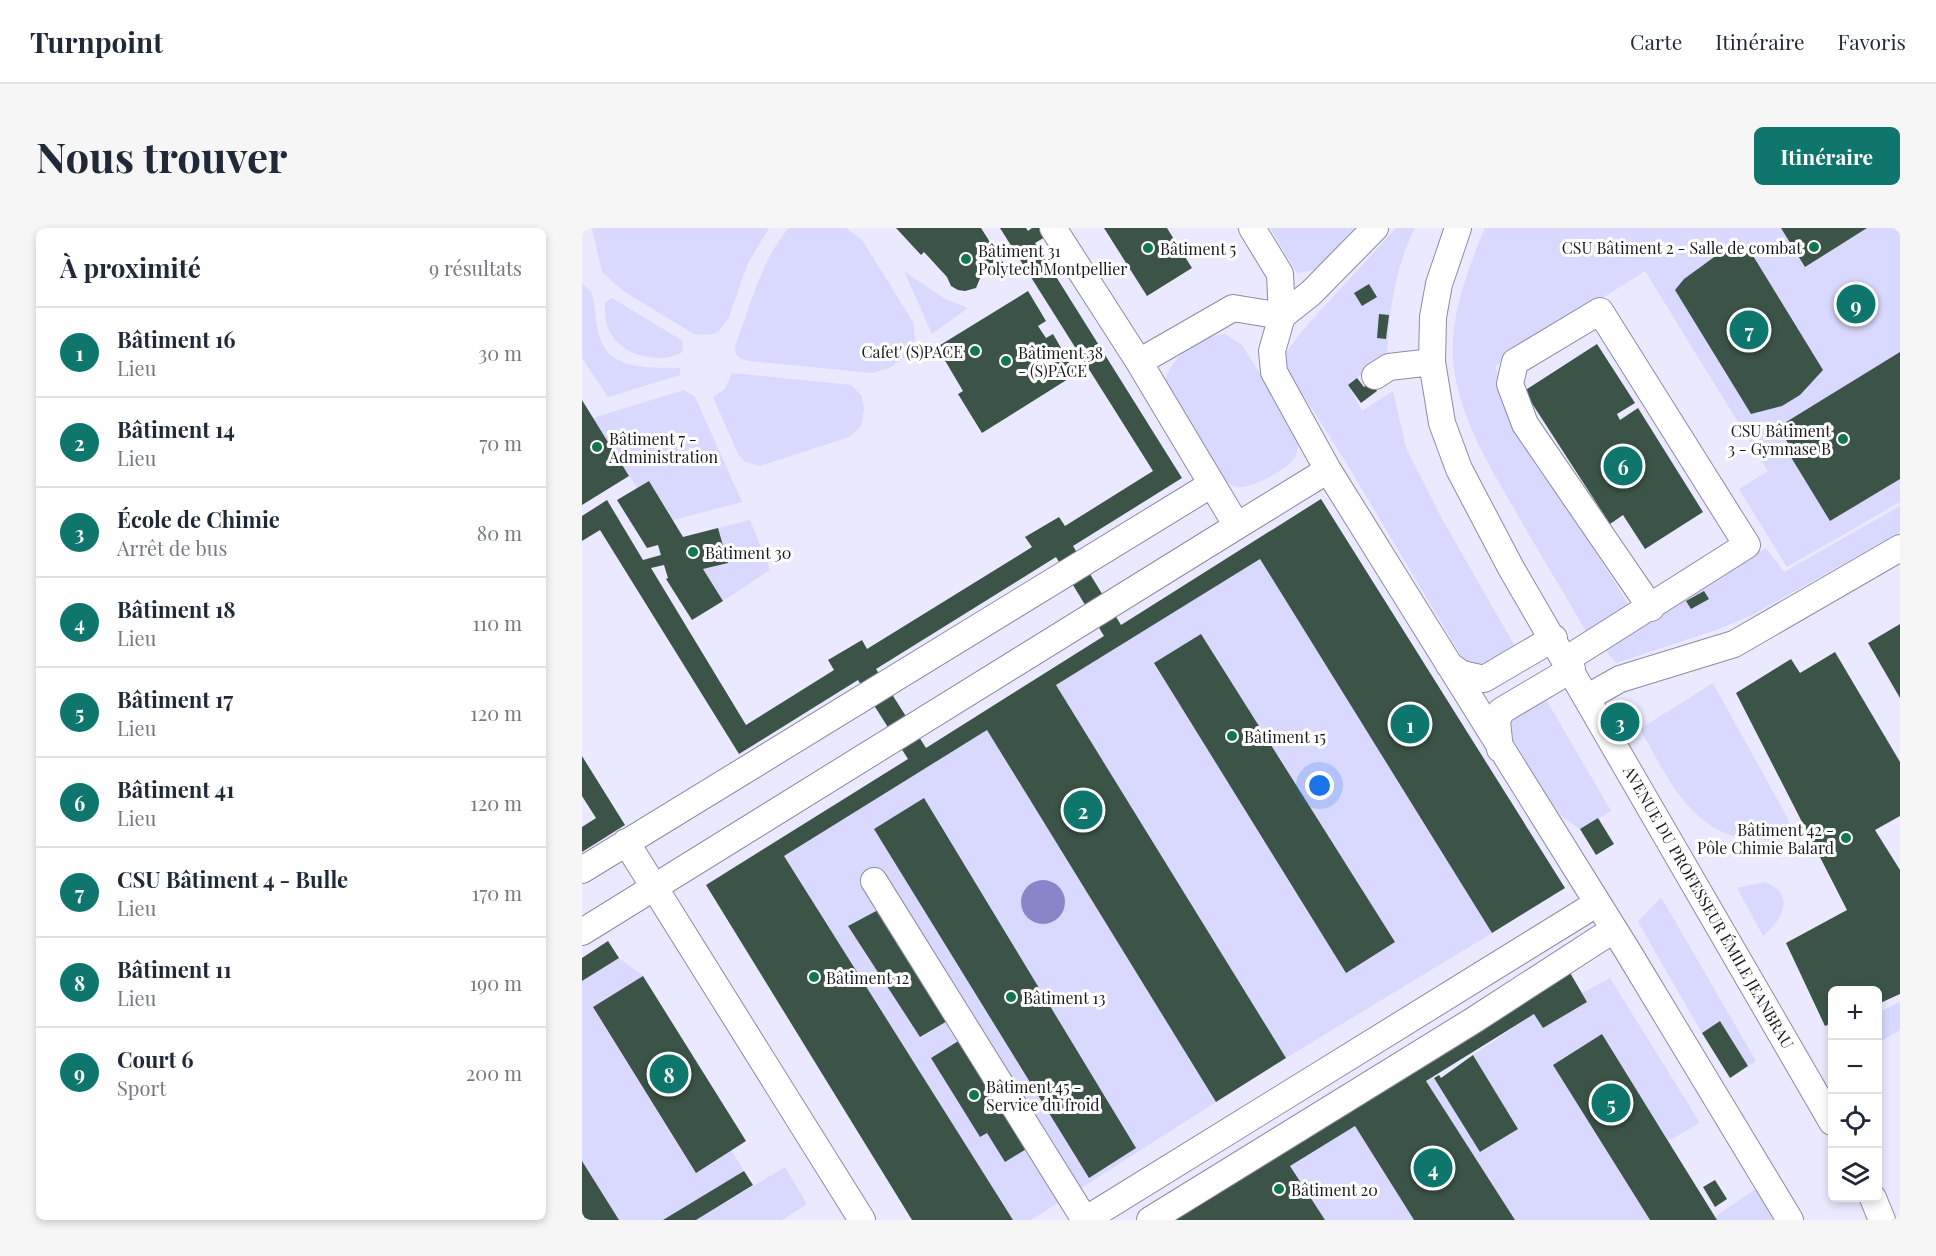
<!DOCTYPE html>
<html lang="fr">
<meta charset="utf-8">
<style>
body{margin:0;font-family:"Playfair Display",serif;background:#f6f6f7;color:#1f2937}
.controls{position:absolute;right:18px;bottom:18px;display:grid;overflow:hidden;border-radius:9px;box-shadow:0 3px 9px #0003}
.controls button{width:54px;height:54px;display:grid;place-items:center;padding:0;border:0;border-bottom:2px solid #e0e1e3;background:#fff;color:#1f2937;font:30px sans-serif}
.you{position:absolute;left:738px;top:558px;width:21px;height:21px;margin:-15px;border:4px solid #fff;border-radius:50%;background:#1a73e8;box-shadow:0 0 0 9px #1a73e833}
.badge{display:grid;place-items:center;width:39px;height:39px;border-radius:50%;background:#0f766e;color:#fff;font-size:20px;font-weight:700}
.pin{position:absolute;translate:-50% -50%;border:3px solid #fff;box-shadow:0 2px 6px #0006}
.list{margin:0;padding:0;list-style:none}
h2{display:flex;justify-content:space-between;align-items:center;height:78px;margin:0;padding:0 24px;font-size:26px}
h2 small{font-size:20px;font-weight:400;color:#747a83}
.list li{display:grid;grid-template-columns:39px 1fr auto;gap:18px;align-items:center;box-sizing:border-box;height:90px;padding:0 24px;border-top:2px solid #e0e1e3}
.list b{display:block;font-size:22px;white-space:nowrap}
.list p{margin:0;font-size:20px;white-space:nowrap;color:#747a83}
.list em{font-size:20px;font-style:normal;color:#747a83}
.icon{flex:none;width:33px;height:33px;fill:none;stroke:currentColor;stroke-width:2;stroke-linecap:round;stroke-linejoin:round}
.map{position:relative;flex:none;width:1318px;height:992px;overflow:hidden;border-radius:9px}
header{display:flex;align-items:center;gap:36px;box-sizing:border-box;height:84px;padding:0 30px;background:#fff;border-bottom:2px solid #e0e1e3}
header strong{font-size:28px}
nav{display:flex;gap:33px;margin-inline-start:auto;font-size:21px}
.intro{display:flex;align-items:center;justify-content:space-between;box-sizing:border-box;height:144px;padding:0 36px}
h1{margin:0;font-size:42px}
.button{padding:15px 27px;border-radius:9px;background:#0f766e;color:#fff;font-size:21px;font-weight:700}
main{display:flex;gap:36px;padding:0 36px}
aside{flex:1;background:#fff;border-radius:9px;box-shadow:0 3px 9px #0003}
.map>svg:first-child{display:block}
.green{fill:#d9d8fe}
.water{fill:#8a85c8}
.building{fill:#3c5447;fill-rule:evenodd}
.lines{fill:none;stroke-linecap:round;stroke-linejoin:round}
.minor-casing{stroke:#8c8ba4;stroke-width:28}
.minor{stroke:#fff;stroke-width:26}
.poi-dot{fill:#13774e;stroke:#fff;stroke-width:2}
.labels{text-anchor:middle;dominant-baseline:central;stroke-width:6;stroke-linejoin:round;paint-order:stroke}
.poi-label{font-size:16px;fill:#191922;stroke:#fff;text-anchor:start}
.street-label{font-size:16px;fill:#191922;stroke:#fff}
</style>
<header>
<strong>Turnpoint</strong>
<nav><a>Carte</a><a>Itinéraire</a><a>Favoris</a></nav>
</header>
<div class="intro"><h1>Nous trouver</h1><a class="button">Itinéraire</a></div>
<main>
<aside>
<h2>À proximité<small>9 résultats</small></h2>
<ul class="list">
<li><span class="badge">1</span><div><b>Bâtiment 16</b><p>Lieu</p></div><em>30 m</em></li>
<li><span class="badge">2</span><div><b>Bâtiment 14</b><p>Lieu</p></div><em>70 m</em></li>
<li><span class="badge">3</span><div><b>École de Chimie</b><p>Arrêt de bus</p></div><em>80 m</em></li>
<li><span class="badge">4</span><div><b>Bâtiment 18</b><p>Lieu</p></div><em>110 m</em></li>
<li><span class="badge">5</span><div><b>Bâtiment 17</b><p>Lieu</p></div><em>120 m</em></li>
<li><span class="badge">6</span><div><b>Bâtiment 41</b><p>Lieu</p></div><em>120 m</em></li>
<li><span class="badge">7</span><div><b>CSU Bâtiment 4 - Bulle</b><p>Lieu</p></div><em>170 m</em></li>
<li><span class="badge">8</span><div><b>Bâtiment 11</b><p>Lieu</p></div><em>190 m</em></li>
<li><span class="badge">9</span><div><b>Court 6</b><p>Sport</p></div><em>200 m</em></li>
</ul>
</aside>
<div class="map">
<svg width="1318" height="992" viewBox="0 0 1318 992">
<rect width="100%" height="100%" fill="#eae9ff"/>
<path class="green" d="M10,0H187L166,35L146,91L136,104L127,107L112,106L41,63L20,44Z
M207,0H264L280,12L331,94L333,111L324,128L307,140L291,145L168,133L159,131L154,126L153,118C168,80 179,31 207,0Z
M688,0H782L733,42L715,45Z
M814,0H833C812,42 808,80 805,126L766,157L780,183L811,163L824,220L860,291L934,420L902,440L884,436L765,236L704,140L703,126L720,103Z
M903,0H1318V274L1205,339L1157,261L1186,243L1063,43L913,138L939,206L1048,379L1005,405C983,367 960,329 938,291C910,242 876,190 871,132C868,87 886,41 903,0Z
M322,43L363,71L386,80L350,106Z
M0,56L9,63C14,79 13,98 19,113C31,144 73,139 98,140V147L26,169L0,130Z
M30,70L101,113L100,124C80,137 41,128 29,106C23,97 23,85 23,74Z
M643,106L660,117L714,204C715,212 717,219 714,228C708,240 670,261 656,259C650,258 645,254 640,250L583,153C589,129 617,108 643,106Z
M150,145L269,157L280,168L282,181L279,198L267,209L178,238L163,234L156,226L131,169L143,161Z
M102,162L113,169L160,274L91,292L67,253L55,260L11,190Z
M1318,278V304L1170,387L1137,401L1034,435L1023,421L1184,320L1202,344Z
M168,292L188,342L141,373L121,341L146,335L136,300Z
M678,331L910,705L704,830L474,457Z
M1131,455L1206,591L1208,600C1199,612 1189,612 1175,612C1110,609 1086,550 1058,501Z
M962,468L1029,583L998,601L973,583L925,505L930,486Z
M405,502L634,874L449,992H431L202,628Z
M1182,654C1215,666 1201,691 1181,708L1155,660Z
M1079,669L1174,833L1166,838L1138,793L1120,805L1056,694Z
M37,730L61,748L11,780L113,944L149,922L162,943L81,992H37L0,933V753Z
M1028,750L1118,895L1086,913L1020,806L971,837L1068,992H933L844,853L852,850L899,924L936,901L891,827L952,786L961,800L1005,774L1000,765Z
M1318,774V802L1296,815V785Z
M773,898L832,992H743L708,938Z
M203,939L225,976L200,992H114Z
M1179,957L1197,992H1135L1133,989Z"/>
<path class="water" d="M439 674a22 22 0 1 1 44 0a22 22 0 1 1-44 0Z"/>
<path class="building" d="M314,0H399L422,36L399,38L395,40L399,48L394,60L383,63L376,62L369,58L365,49L342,24L339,27Z
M418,0H444L446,3L450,0H478L453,15L600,250L491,318L539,397L739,271L983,660L910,705L678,331L474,457L704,830L634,874L405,502L202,628L431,992H330L124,657L326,531L276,452L157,526L18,302L0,313V288L25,272L61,332L79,327L76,317L65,320L35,272L67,253L101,309L136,300L146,335L121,341L141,373L110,392L84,351L86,350L82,337L69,340L164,497L252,442L246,432L280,412L285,421L450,319L443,309L477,289L483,298L571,243ZM474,329L522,408L344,520L294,441Z
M522,0H585L610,40L565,68Z
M1199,0H1285L1223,39Z
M1165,18L1241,142L1218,167L1200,178L1169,186L1093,62L1102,51L1135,27Z
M787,56L795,69L780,78L772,65Z
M446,63L464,93L456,98L464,110L471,106L494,146L400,205L376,166L381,163L355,119Z
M797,86L807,87L804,111L795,110Z
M1015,116L1053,175L1035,186L1038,192L1056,180L1121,284L1063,321L1041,287L1028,296L942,163Z
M1318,124V251L1248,293L1207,226L1211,223L1196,199Z
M775,150L782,159L789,154L795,163L779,175L766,157Z
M0,172L47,248L0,277Z
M1122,363L1127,371L1109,381L1104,373Z
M1318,396V470L1286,415Z
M619,406L813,714L764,745L572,435Z
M1253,424L1318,534V588L1293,602L1318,642V766L1296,776V762H1251L1250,795L1243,798L1204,715L1265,682L1154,465L1209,431L1218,445Z
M0,528L43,597L0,624V599L14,590L0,568Z
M342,570L554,920L507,950L292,601Z
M1016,590L1032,616L1014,627L998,601Z
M298,681L367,792L338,809L266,698Z
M26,713L37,730L0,753V730Z
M987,743L1005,774L961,800L952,786L844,853L933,992H832L773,898L708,938L743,992H590L944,774L943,770Z
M61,748L164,913L114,945L11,779Z
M1138,793L1166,838L1148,850L1120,805Z
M1020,806L1086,913L1135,992H1068L971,837Z
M378,812L446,920L423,934L405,905L398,909L349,830Z
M891,827L936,901L898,924L852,850L857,847L859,850Z
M0,933L37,992H0Z
M162,943L171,957L114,992H81Z
M1133,952L1145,971L1133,979L1121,959Z"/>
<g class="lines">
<defs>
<path id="minor" d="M471,0L557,134
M670,0L698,46L700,88
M876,0L857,56L851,89L850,134L860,195L877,241L929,340L1250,894
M700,88L729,65L793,0
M793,148L807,139L850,134
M746,242L655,298L557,134L651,80L700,88L690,123L692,144L746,242L1045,722L1208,992
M985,431L1165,317L1018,83L933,134L928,156L943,196L1069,380
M867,437L880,446L902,451L972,410
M1006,469L1038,451L1152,416L1318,320
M918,521L915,494L919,483L990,441
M44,614L280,992
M0,642L630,256
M292,653L503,992
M0,704L655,298
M1291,970L1300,992
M503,992L1014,676
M568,992L892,792L1031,702"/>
</defs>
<use href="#minor" class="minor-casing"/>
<use href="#minor" class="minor"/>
</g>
<g class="poi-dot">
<circle cx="1232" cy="19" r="6"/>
<circle cx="566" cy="20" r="6"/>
<circle cx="384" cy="31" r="6"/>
<circle cx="393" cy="123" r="6"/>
<circle cx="424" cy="133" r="6"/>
<circle cx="1261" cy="211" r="6"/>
<circle cx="15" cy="219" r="6"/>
<circle cx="111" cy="324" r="6"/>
<circle cx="650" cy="508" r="6"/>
<circle cx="1264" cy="610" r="6"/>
<circle cx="232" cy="749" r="6"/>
<circle cx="429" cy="769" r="6"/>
<circle cx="392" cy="867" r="6"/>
<circle cx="697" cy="961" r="6"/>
</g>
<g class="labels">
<g class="poi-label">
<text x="1220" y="19" text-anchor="end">CSU Bâtiment 2 - Salle de combat</text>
<text x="578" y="20">Bâtiment 5</text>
<text x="396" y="22">Bâtiment 31<tspan x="396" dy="18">Polytech Montpellier</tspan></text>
<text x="381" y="123" text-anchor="end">Cafet' (S)PACE</text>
<text x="436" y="124">Bâtiment 38<tspan x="436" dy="18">- (S)PACE</tspan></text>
<text x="1249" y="202" text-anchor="end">CSU Bâtiment<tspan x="1249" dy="18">3 - Gymnase B</tspan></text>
<text x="27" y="210">Bâtiment 7 -<tspan x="27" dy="18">Administration</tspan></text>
<text x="123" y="324">Bâtiment 30</text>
<text x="662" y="508">Bâtiment 15</text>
<text x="1252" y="601" text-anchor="end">Bâtiment 42 -<tspan x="1252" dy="18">Pôle Chimie Balard</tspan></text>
<text x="244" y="749">Bâtiment 12</text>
<text x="441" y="769">Bâtiment 13</text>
<text x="404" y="858">Bâtiment 45 -<tspan x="404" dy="18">Service du froid</tspan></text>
<text x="709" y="961">Bâtiment 20</text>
</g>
<g class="street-label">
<text transform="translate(1127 679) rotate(60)">AVENUE DU PROFESSEUR ÉMILE JEANBRAU</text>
</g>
</g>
</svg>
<div class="controls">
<button>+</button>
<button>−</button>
<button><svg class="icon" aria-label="locate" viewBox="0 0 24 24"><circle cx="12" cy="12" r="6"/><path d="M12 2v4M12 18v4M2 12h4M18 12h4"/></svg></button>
<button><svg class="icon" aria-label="layers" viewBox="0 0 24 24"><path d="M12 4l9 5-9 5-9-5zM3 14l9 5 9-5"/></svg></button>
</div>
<div class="you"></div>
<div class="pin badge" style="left:828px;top:496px">1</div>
<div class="pin badge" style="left:501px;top:582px">2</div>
<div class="pin badge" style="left:1038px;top:494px">3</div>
<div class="pin badge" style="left:851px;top:940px">4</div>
<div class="pin badge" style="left:1029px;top:875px">5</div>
<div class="pin badge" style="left:1041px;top:238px">6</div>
<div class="pin badge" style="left:1167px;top:102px">7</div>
<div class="pin badge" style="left:87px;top:846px">8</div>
<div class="pin badge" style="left:1274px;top:76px">9</div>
</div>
</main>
